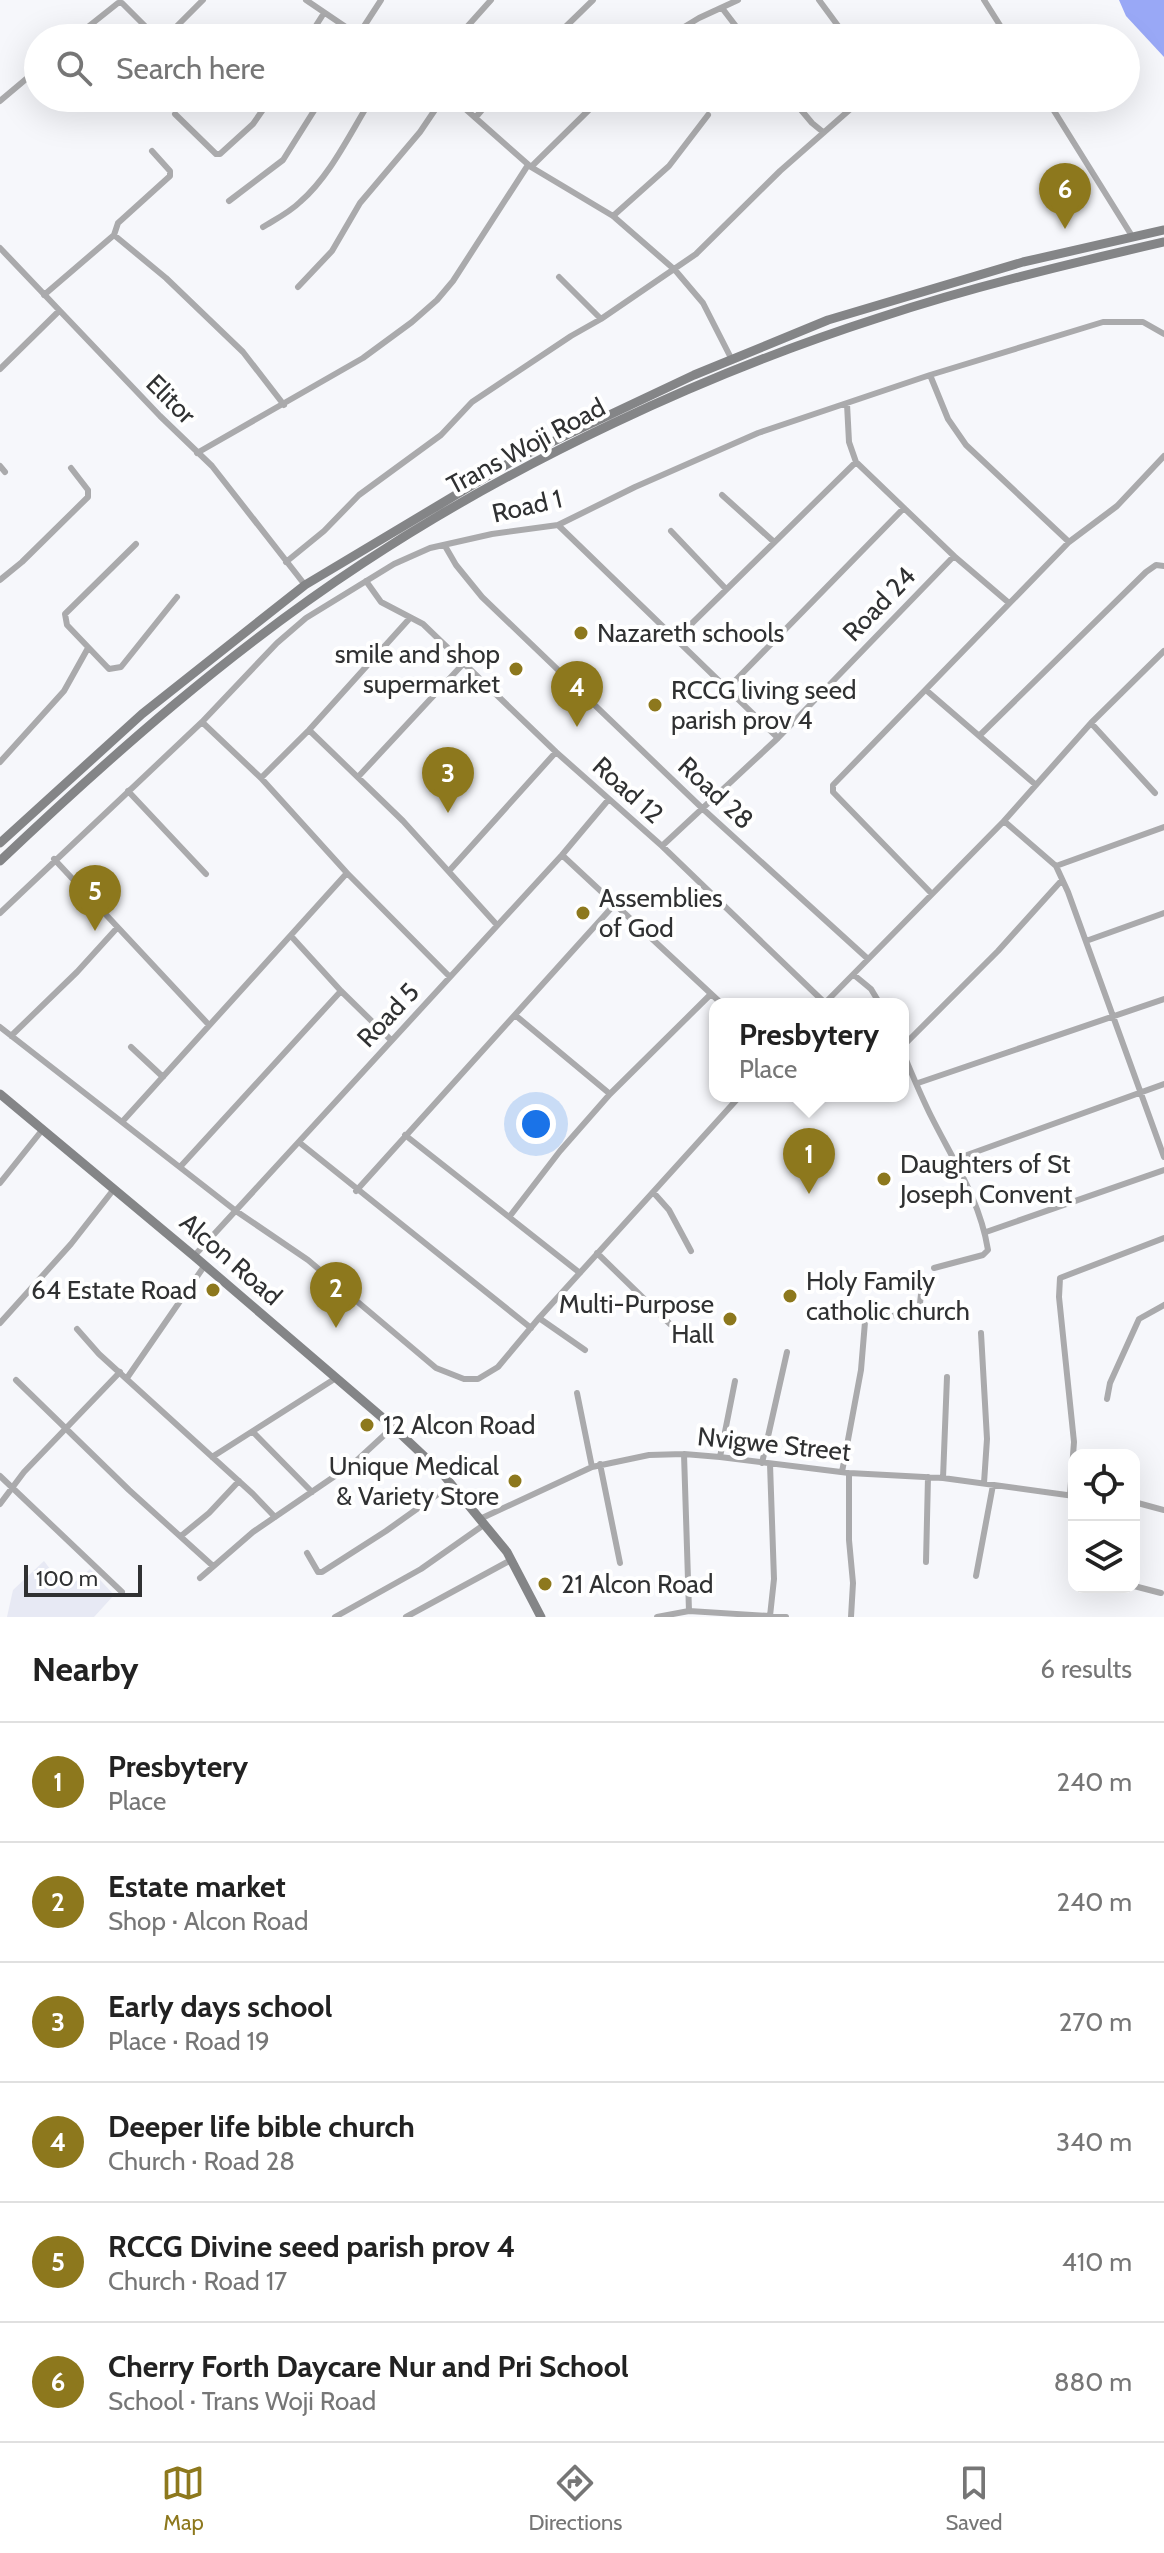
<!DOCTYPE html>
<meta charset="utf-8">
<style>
body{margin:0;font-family:Cabin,sans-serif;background:#f6f6f6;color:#222}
.controls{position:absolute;right:24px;bottom:24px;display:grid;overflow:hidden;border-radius:16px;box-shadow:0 8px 32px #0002}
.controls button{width:72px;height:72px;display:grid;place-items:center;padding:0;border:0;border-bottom:2px solid #e0e0e0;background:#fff;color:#222;font:40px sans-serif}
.scale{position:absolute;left:24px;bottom:20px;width:118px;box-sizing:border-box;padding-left:8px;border:4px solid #303132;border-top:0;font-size:22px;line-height:28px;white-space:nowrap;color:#303132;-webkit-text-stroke:6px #fff;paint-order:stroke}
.you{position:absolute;left:536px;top:1124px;width:28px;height:28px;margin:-20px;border:6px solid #fff;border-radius:50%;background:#1a73e8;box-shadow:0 0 0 12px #1a73e833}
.badge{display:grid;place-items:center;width:52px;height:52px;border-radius:50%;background:#8d781d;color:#fff;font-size:26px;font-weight:700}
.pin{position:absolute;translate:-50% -66px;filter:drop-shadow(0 2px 4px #0008)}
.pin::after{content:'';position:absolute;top:42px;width:28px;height:24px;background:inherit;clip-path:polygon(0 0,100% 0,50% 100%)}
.popup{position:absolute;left:709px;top:998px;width:200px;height:104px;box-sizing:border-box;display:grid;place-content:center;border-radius:16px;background:#fff;filter:drop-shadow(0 2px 6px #0005);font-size:26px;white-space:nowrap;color:#767676}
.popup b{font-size:30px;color:#222}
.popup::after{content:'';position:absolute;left:50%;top:100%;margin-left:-16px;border:16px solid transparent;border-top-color:#fff}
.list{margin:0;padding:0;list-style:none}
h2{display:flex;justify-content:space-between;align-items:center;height:104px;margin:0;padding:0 32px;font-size:34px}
h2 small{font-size:26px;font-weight:400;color:#767676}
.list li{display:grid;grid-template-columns:52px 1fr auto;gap:24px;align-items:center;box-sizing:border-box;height:120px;padding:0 32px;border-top:2px solid #e0e0e0}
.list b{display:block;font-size:30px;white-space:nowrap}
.list p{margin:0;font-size:26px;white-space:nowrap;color:#767676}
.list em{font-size:26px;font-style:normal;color:#767676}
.icon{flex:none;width:44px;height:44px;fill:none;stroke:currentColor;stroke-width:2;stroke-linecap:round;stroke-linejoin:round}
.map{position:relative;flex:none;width:1164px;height:1617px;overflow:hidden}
.search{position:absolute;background:#fff;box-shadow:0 8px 32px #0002;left:24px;right:24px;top:24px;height:88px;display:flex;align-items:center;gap:20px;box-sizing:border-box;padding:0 28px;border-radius:44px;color:#767676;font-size:30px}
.sheet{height:824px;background:#fff}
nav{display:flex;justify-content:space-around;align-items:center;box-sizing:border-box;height:112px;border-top:2px solid #e0e0e0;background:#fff;font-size:22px;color:#767676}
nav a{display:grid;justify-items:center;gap:4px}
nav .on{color:#8d781d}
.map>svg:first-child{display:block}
.built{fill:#e7e9f4}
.water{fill:#99a8f6}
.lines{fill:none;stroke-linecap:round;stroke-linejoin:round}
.street{stroke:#aaaaac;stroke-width:6}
.secondary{stroke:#848587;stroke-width:9}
.poi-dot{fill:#8d781d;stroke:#fff;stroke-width:3}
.labels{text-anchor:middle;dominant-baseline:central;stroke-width:8;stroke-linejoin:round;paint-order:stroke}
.street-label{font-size:26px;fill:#303132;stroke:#fff}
.poi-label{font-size:26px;fill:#303132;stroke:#fff;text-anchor:start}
</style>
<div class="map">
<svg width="1164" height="1617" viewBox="0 0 1164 1617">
<rect width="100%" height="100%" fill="#f6f7fb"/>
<path class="built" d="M44,1561L66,1590L90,1569L114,1595L94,1617H7L13,1590Z"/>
<path class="water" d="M1119,0H1164V57L1126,16Z"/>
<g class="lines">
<path class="street" d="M306,0L362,38
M819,0L847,38
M984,0L1008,38
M722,8L745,38
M357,37L381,0
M74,38L118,3H122L157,38
M165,38L203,0
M308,38L324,13
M457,38L491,0
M554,38L593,0
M666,38L699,18L738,0
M453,98L531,167L613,216L675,270L703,303L731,358
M791,98L812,123L823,132
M1046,98L1132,236
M0,101L38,69
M175,114L216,154H220L253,124L271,98
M476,117L492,98
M531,167L601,98
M229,201L283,160L322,98
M613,216L669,166L708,115
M263,227C276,219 290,212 300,202C331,175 350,133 372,98
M114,235L166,278L243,352L284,405
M0,248L160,416L212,466L305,585
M559,277L601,319
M298,287L332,251L360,203L420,132L443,98
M44,295L114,235L118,223L170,176V171L152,151
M0,369L59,311
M930,375L948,419L966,445L1069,542
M847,404L849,442L856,462L954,556L1009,603
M197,453L363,358L412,322L437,300L453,281L528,165
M0,466L5,472
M722,495L773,541
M558,525L778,738
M671,531L726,589
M136,544L65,614L67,625L109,669L121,667L177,597
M445,546L456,565L482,597L703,809L868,959
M286,562L324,531L359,495L441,435L472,402L571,336L601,319L696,254L780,171L863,98
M0,580L22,562L88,497V490L71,468
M366,581L381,602L423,624L556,752L662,846L825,1003
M677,638L856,462
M727,689L904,508
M926,690L1036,785
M202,722L261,778L347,873L450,977
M1091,723L1155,793
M309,730L403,821L497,925
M979,736L1146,572L1156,565L1164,566
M0,762L64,691L88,648
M358,777L463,664
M261,778L309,730L410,618
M128,791L206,874
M1004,821L1056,866L1068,892L1164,1157
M662,846L778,738L954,556
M562,855L722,1004
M54,859L209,1025
M1056,866L1164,827
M449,871L556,752
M932,894L833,792V785L1069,542L1117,506L1164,456
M0,913L202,722L277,643L306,618L394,564L430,548L492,534L558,525L635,487L758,433L930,375L1103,322H1143L1164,334
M291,936L341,991L391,1040
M1086,941L1164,913
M854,975L871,989L880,1004
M824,1004L1004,821L1091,723L1164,651
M515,1015L610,1094
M0,1027L236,1211L308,1260L436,1368L464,1379H478L498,1367L539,1318L740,1096
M11,1036L77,972L117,928
M903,1046L998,951L1062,880
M131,1047L163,1077
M903,1053C912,1074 921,1096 931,1116C953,1160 980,1200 988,1250L983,1255L934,1268
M918,1083L1164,999
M122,1122L347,873
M405,1135L580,1273
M300,1143L531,1328
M956,1159L1164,1084
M180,1167L341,991
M0,1183L43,1129
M356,1191L614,905
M653,1192L669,1210L691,1251
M510,1216L560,1151L610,1094L711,994
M986,1232L1164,1170
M597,1253L670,1324
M194,1256L562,855L609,799
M539,1318L585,1350
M0,1323L71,1244L114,1189
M77,1329L99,1354L253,1494L275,1517
M981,1333L987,1439L984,1483
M127,1378L205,1265
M16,1380L129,1490L213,1566
M577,1393L592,1467
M1107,1399L1110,1383L1139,1319L1164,1305
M253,1432L312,1492
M684,1454L689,1611
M212,1457L336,1378
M720,1457L735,1381
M762,1463L787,1352
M600,1464L620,1563
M770,1464L774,1579L770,1616
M842,1472L861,1370L865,1322L870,1318L919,1313L921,1294
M849,1473V1540L853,1583L851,1617
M0,1476L122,1592
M943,1478L947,1377
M1070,1495L1074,1442L1059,1297L1060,1278L1164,1238
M1134,1502L1164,1510
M0,1504L24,1472L120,1372
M482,1518L592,1467L649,1455L684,1454L720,1457L849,1473L943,1478L1074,1496
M181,1536L209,1513L239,1481
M307,1553L318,1572H322L386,1531L452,1484
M926,1562L928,1477
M976,1576L993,1485
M200,1578L253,1532L354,1463L393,1427
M1134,1586L1161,1593
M335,1617L421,1569L485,1524
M406,1617L511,1560
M657,1617L689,1611L786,1617"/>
<path class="secondary" d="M0,843L142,714L305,585L516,459L694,375L828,320L1023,262L1164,230
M0,861C114,753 232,649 363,563C516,462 704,374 878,318C972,287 1068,264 1164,242
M0,1094L194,1256L391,1425L442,1473L507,1552L541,1617"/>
</g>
<g class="poi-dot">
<circle cx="581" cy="633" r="8"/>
<circle cx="516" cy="669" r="8"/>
<circle cx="655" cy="705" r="8"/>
<circle cx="583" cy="913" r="8"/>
<circle cx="884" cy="1179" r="8"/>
<circle cx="213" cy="1290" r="8"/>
<circle cx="790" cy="1296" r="8"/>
<circle cx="730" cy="1319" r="8"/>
<circle cx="367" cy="1425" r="8"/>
<circle cx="515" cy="1481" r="8"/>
<circle cx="545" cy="1584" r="8"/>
</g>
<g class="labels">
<g class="street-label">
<text transform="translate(171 399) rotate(45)">Elitor</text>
<text transform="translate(526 446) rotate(-28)">Trans Woji Road</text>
<text transform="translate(527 506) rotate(-13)">Road 1</text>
<text transform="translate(879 604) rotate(-46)">Road 24</text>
<text transform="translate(628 790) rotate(42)">Road 12</text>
<text transform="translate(716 793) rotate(43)">Road 28</text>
<text transform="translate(388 1015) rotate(-47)">Road 5</text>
<text transform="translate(231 1259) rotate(41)">Alcon Road</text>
<text transform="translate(774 1444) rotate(6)">Nvigwe Street</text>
</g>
<g class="poi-label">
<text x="597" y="633">Nazareth schools</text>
<text x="500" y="654" text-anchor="end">smile and shop<tspan x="500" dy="30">supermarket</tspan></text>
<text x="671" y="690">RCCG living seed<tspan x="671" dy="30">parish prov 4</tspan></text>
<text x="599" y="898">Assemblies<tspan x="599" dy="30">of God</tspan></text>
<text x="900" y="1164">Daughters of St<tspan x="900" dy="30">Joseph Convent</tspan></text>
<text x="806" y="1281">Holy Family<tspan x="806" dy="30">catholic church</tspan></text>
<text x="197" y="1290" text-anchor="end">64 Estate Road</text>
<text x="714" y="1304" text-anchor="end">Multi-Purpose<tspan x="714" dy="30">Hall</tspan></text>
<text x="383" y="1425">12 Alcon Road</text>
<text x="499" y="1466" text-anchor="end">Unique Medical<tspan x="499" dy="30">&amp; Variety Store</tspan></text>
<text x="561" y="1584">21 Alcon Road</text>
</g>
</g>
</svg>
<div class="controls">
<button><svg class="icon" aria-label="locate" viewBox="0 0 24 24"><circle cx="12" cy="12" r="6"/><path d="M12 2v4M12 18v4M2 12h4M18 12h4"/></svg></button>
<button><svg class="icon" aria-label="layers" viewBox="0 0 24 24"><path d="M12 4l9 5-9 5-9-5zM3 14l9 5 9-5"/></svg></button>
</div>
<div class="scale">100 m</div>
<div class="you"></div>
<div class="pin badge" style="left:809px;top:1194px">1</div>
<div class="popup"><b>Presbytery</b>Place</div>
<div class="pin badge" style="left:336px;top:1328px">2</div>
<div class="pin badge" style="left:448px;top:813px">3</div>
<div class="pin badge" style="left:577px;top:727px">4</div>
<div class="pin badge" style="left:95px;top:931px">5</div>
<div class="pin badge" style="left:1065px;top:229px">6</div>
<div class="search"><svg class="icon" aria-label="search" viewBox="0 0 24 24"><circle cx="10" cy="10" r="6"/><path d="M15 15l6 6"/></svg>Search here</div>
</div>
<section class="sheet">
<h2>Nearby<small>6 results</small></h2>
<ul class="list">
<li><span class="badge">1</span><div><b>Presbytery</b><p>Place</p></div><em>240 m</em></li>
<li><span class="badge">2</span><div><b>Estate market</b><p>Shop · Alcon Road</p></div><em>240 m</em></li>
<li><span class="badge">3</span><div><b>Early days school</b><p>Place · Road 19</p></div><em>270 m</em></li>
<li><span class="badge">4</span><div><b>Deeper life bible church</b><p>Church · Road 28</p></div><em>340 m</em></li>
<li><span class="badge">5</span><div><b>RCCG Divine seed parish prov 4</b><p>Church · Road 17</p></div><em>410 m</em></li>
<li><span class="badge">6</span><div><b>Cherry Forth Daycare Nur and Pri School</b><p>School · Trans Woji Road</p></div><em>880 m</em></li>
</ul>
</section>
<nav>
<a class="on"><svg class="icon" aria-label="map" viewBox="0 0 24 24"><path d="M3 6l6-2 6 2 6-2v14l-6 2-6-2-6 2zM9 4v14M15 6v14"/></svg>Map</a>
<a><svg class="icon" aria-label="directions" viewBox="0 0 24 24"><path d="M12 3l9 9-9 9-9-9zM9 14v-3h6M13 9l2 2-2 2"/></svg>Directions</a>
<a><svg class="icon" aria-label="saved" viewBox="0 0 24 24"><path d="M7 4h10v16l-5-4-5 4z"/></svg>Saved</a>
</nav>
